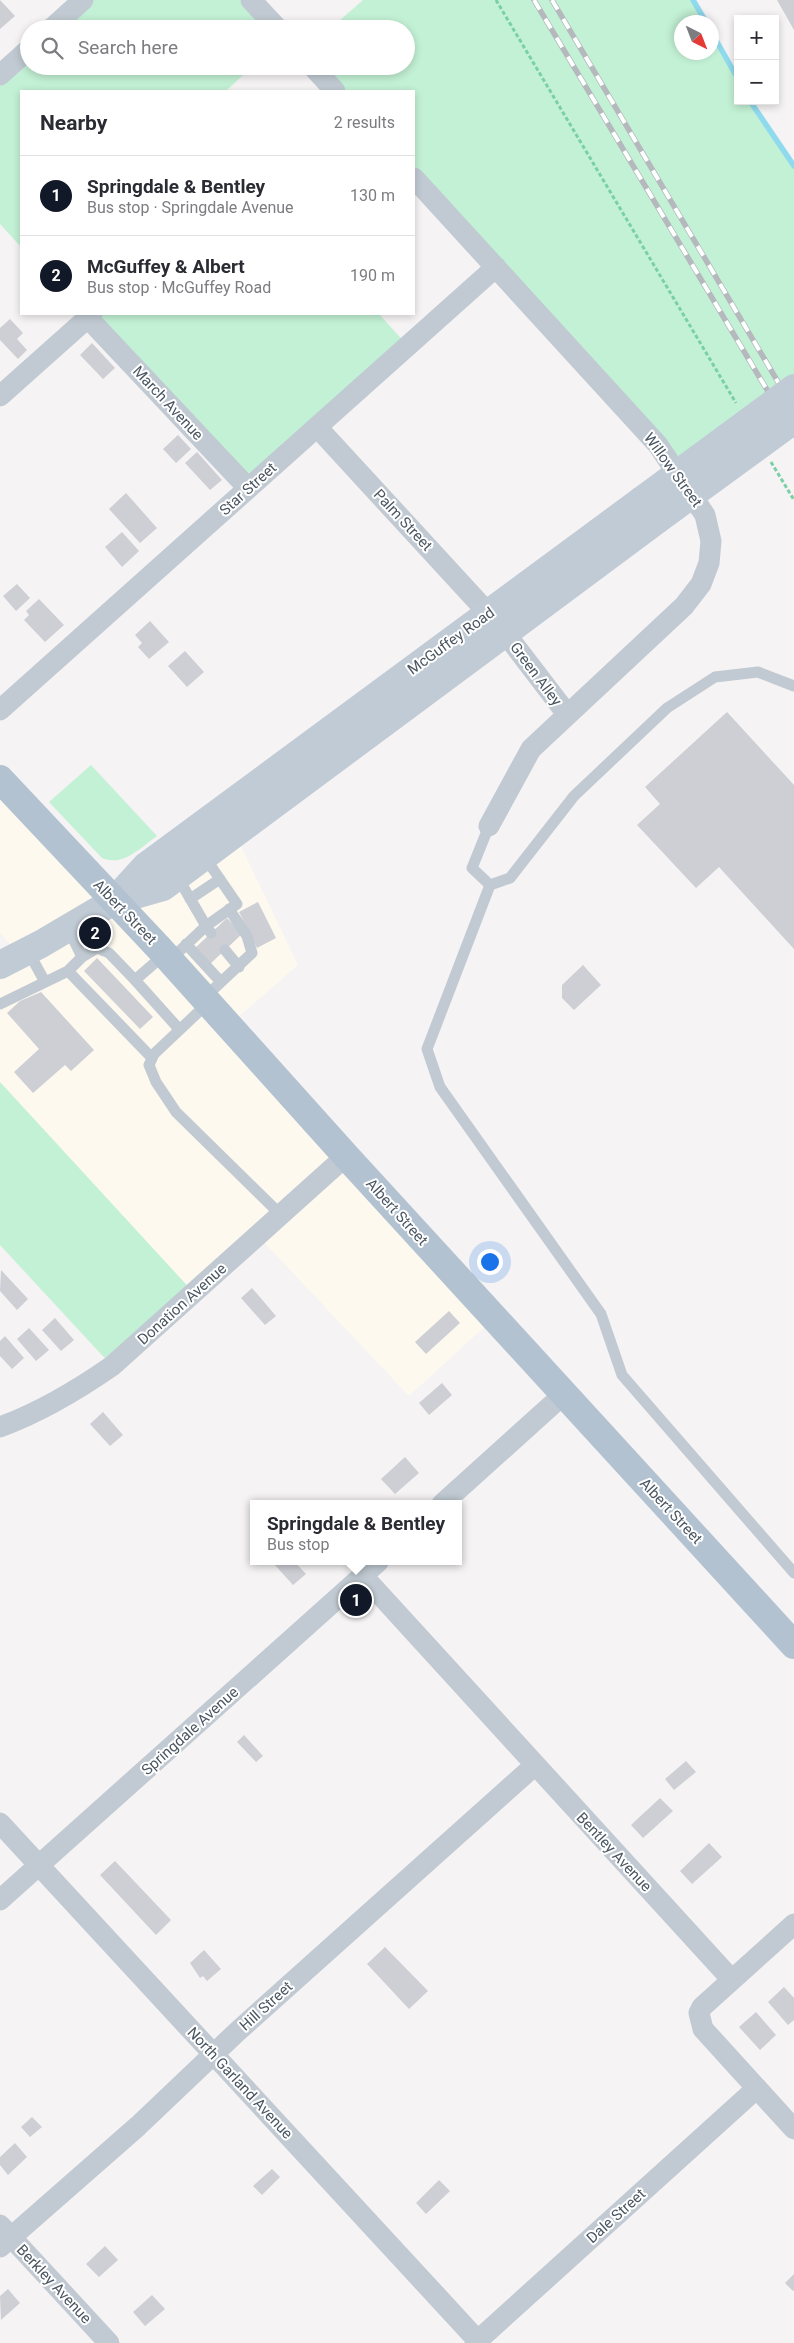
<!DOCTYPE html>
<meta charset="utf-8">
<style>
body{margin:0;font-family:Roboto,sans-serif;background:#f2f2f3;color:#2b2b33}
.controls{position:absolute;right:15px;top:15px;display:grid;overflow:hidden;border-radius:0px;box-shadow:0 2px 8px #0003}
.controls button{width:45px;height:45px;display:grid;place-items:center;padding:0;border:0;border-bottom:1px solid #e1e1e2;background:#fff;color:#2b2b33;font:25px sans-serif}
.compass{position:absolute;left:674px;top:15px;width:45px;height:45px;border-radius:50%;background:#fff;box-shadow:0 2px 8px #0003;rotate:138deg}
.you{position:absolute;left:489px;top:1261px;width:18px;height:18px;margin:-12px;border:4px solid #fff;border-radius:50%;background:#1a73e8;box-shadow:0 0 0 8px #1a73e833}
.badge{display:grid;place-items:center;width:32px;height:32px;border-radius:50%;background:#111827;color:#fff;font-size:16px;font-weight:700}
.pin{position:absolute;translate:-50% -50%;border:2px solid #fff;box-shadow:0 1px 5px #0006}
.popup{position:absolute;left:250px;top:1500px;width:212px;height:65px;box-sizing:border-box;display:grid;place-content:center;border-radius:0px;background:#fff;filter:drop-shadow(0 1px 4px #0005);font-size:16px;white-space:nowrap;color:#7c7c81}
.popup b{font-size:19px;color:#2b2b33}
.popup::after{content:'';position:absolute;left:50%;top:100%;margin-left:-10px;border:10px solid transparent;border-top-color:#fff}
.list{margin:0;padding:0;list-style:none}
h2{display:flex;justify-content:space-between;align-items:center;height:65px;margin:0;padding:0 20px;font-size:21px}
h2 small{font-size:16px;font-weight:400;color:#7c7c81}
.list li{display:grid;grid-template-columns:32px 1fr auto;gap:15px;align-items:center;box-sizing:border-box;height:80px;padding:0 20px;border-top:1px solid #e1e1e2}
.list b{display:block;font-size:19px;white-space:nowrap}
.list p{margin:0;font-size:16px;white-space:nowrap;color:#7c7c81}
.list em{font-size:16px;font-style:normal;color:#7c7c81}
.icon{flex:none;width:28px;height:28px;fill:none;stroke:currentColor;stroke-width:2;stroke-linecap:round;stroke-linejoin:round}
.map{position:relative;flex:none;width:794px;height:2343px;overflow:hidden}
.search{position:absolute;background:#fff;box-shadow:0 2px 8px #0003;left:20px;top:20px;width:395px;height:55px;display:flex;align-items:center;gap:12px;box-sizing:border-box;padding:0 18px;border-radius:28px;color:#7c7c81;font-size:19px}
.panel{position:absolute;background:#fff;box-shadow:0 2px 8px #0003;left:20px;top:90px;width:395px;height:225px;border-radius:0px}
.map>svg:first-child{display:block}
.commercial{fill:#fdf9ef}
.green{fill:#c3f1d5}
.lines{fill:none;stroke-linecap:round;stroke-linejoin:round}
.stream{stroke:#90daee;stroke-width:5.5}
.building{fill:#cdcfd5}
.path{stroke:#7ad0a6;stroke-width:3;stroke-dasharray:4 2.5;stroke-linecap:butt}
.lane{stroke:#c1cad2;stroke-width:11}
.street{stroke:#c1cad2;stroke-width:21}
.secondary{stroke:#c1cbd6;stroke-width:28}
.primary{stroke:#b3c2d1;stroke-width:28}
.rail-casing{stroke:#b5b8bd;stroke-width:5.5}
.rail{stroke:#fff;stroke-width:4;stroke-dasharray:11;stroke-linecap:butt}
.secondary-bridge{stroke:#c1cbd6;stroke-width:28}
.labels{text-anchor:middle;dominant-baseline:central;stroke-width:4;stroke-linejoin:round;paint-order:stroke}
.street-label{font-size:15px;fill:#4a5661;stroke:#fff}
</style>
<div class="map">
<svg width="794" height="2343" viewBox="0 0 794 2343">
<rect width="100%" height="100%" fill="#f5f3f3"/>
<path class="commercial" d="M0,796L114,901L235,834L298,965L229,1025L494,1318L409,1396L258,1236L194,1293L0,1082V965L19,955L0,933Z"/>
<path class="green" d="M83,0H251L278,29H51Z
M363,0H693L706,22H682V52H712V33L738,79V101H750L794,168V419L692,495L414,178V91H335L312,66H406V29H330Z
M29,49V66H253L226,91H21V247L0,224V75Z
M84,314H379L408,346L248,488Z
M91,765L157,836C140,848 123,867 102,858L49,802Z
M0,1082L194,1293L112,1366L0,1245Z"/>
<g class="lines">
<path class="stream" d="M693,0L706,22
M712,33L738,79
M750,101L794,166"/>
</g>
<path class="building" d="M0,0L15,16L0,29Z
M777,0H794V30Z
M10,319L23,333L17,339L27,350L18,359L0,340V328Z
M92,343L115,368L103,379L80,355Z
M178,435L191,449L176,463L163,449Z
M197,452L222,480L210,490L185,463Z
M126,493L157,528L140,543L109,509Z
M122,532L139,551L122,567L105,547Z
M17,584L30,598L16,611L3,596Z
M39,599L64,625L45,642L24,620L29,615L26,611Z
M150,621L169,642L149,659L138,647L142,643L135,635Z
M185,651L204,672L187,687L168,666Z
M727,712L794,785V949L719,867L696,888L637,825L660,804L645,787Z
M258,902L276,938L257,948L239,912Z
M227,918L242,934L209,965L194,949Z
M97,958L153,1017L140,1029L84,971Z
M583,965L601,985L574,1010L562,998V985Z
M41,992L94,1050L71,1071L65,1065L33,1093L14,1072L39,1049L7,1013L20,1001Z
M1,1270L28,1299L17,1310L0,1291Z
M252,1288L276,1316L265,1325L241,1298Z
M449,1311L460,1323L426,1354L415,1342Z
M55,1318L74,1340L61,1351L42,1330Z
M29,1328L49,1350L36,1361L17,1339Z
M5,1336L24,1358L12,1369L0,1356V1341Z
M442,1383L452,1395L429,1415L419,1403Z
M103,1412L123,1435L110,1446L90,1424Z
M405,1457L419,1473L395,1494L381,1479Z
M277,1561H294L306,1574L293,1585L274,1564Z
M244,1735L263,1756L256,1762L237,1742Z
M686,1761L696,1772L674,1790L665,1779Z
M660,1798L673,1811L643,1838L631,1825Z
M709,1843L722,1857L692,1884L680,1871Z
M115,1861L171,1920L156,1935L100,1875Z
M385,1947L428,1991L409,2009L367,1964Z
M204,1950L221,1969L207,1981L203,1976L200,1978L190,1963Z
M784,1987L794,1998V2020L788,2025L768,2002Z
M756,2012L776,2035L760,2050L739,2027Z
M32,2117L42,2127L30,2137L21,2127Z
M15,2143L27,2157L8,2175L0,2165V2157Z
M272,2169L280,2177L262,2195L253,2186Z
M439,2180L450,2191L426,2214L416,2203Z
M105,2246L118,2260L99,2277L86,2264Z
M794,2274V2290L793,2291L785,2283Z
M8,2289L20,2303L1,2320L0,2296Z
M152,2295L165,2309L145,2326L133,2312Z"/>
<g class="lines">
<path class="path" d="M496,0L736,403
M771,462L794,500"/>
<path class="lane" d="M489,826L472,868L490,885L510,878L574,796L667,708L715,677L758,672L794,686
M177,876L206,926L237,904L204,856
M490,885L427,1049L440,1087L601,1314L622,1375L794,1573
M190,899L220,879
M68,928L82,957
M186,944L221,982
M225,950L239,967
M28,951L45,982
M165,954L135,980L179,1029
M170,960L206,926L211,933
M135,980L109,953L97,948L82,957L68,971L152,1058
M204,998L252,953L247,936L229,909
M208,1003L154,1054L149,1065L156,1082L176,1112L281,1215
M0,1004L68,971"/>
<path class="street" d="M251,0L278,29
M51,29L83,0
M312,66L335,91
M0,75L29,49
M414,178L658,445L705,515L711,541L709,563L701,584L684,606L531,749L489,826
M88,318L248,488
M0,396L92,314
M317,427L489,614
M505,633L567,714
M0,710L496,267
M0,1427C41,1412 76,1391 112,1366L346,1156
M442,1504L564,1394
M363,1576L732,1980
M0,1823L480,2343
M0,1900L379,1561
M794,1924L702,2007L699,2013L703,2029L794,2129
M0,2225L109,2343
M0,2247L138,2126L238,2031L534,1766
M475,2343L757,2088"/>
<path class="secondary" d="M114,901L146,866L642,500
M0,965L41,944L114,901L163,887L657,520"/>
<path class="primary" d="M0,779L159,948L346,1156L794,1645"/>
<defs>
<path id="rail" d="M534,0L794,435
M552,0L794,409"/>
</defs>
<use href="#rail" class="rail-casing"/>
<use href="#rail" class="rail"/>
<path class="secondary-bridge" d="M642,500L794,388
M657,520L794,420"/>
</g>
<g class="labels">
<g class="street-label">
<text transform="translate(168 403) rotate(47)">March Avenue</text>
<text transform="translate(673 470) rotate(54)">Willow Street</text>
<text transform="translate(248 489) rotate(-42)">Star Street</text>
<text transform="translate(403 520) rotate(47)">Palm Street</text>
<text transform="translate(451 641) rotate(-36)">McGuffey Road</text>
<text transform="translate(536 674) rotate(53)">Green Alley</text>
<text transform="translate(125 912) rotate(46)">Albert Street</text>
<text transform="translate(397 1212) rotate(48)">Albert Street</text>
<text transform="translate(182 1304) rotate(-42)">Donation Avenue</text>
<text transform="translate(671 1511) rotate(47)">Albert Street</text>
<text transform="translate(190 1731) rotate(-42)">Springdale Avenue</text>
<text transform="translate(614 1852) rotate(47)">Bentley Avenue</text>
<text transform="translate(266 2006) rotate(-42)">Hill Street</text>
<text transform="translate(240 2083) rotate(47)">North Garland Avenue</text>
<text transform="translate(616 2216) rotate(-42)">Dale Street</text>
<text transform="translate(54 2284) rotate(47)">Berkley Avenue</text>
</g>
</g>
</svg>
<div class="controls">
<button>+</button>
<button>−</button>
</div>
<svg class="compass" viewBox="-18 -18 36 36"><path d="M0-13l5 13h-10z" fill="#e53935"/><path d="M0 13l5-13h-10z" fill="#7c7c81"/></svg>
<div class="you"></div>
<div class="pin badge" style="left:356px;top:1600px">1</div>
<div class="popup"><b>Springdale &amp; Bentley</b>Bus stop</div>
<div class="pin badge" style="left:95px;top:933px">2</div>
<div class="search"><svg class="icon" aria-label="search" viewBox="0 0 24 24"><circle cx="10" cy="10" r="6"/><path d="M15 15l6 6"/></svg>Search here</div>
<section class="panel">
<h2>Nearby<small>2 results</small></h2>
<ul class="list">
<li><span class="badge">1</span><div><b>Springdale &amp; Bentley</b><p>Bus stop · Springdale Avenue</p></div><em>130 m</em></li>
<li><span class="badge">2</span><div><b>McGuffey &amp; Albert</b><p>Bus stop · McGuffey Road</p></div><em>190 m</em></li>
</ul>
</section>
</div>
